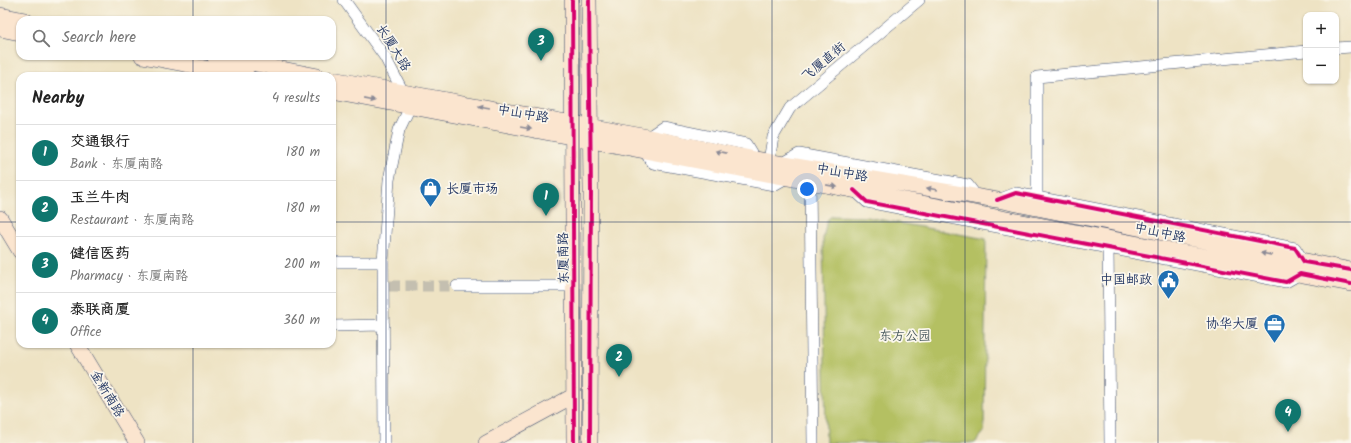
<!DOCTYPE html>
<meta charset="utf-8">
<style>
body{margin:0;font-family:Kalam,"LXGW WenKai TC",sans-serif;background:#f2f2f2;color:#222}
.controls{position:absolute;right:12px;top:12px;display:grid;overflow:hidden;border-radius:8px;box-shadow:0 1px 3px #0004}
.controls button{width:36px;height:36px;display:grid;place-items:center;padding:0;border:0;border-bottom:1px solid #e0e0e0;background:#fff;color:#222;font:20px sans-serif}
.you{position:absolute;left:807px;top:189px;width:14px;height:14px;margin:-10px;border:3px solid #fff;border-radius:50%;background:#1a73e8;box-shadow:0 0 0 6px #1a73e833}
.badge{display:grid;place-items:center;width:26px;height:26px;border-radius:50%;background:#0f766e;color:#fff;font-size:13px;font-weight:700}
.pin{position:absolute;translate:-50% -33px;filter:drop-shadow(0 1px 2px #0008)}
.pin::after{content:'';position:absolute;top:21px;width:14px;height:12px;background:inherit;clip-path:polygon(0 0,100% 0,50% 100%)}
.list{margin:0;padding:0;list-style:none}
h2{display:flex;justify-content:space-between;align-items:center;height:52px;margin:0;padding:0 16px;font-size:17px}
h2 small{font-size:13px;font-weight:400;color:#767676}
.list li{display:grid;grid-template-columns:26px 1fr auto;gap:12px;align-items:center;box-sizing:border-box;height:56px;padding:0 16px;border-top:1px solid #e0e0e0}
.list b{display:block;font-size:15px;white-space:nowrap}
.list p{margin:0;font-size:13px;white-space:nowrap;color:#767676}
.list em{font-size:13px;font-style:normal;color:#767676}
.icon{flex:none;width:22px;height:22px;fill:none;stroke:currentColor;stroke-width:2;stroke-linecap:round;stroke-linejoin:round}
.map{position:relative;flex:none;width:1351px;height:443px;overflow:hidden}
.search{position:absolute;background:#fff;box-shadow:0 1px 3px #0004;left:16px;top:16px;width:320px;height:44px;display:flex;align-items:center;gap:10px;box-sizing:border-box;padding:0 14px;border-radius:12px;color:#767676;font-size:15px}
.panel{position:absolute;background:#fff;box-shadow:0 1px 3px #0004;left:16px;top:72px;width:320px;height:276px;border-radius:12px}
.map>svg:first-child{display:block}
.green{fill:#b4c062;stroke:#687860}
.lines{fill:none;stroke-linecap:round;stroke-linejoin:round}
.street-tunnel{stroke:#c4bfb0;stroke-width:11;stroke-dasharray:11 5.5;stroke-linecap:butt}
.street-casing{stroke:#3b4a6d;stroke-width:12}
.secondary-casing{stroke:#3b4a6d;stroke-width:16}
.street{stroke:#fff;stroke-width:11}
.secondary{stroke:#fbe5cf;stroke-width:15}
.cycleway-casing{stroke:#fbf7ec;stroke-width:6}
.cycleway{stroke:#d6006c;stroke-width:4}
.oneway{fill:#8b8a96}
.grid{fill:none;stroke:#1b2f5e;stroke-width:1;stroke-opacity:0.55}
.labels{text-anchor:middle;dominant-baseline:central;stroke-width:3.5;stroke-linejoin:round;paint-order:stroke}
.street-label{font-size:13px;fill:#1b2f5e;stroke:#fbf7ec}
.poi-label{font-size:13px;fill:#1b2f5e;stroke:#fbf7ec;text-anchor:end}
.park-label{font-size:13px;fill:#495a5f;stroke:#fbf7ec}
</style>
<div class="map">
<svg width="1351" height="443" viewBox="0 0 1351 443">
<rect width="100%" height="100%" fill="#fbf7ec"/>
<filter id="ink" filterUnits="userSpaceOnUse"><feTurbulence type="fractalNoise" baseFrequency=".025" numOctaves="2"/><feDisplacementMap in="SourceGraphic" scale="8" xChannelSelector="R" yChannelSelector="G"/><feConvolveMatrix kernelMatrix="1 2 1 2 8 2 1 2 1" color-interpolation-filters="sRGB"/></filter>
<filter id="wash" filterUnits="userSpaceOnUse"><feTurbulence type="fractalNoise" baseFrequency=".012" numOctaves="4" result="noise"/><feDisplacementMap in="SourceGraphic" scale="16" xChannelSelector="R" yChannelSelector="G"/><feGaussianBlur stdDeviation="0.9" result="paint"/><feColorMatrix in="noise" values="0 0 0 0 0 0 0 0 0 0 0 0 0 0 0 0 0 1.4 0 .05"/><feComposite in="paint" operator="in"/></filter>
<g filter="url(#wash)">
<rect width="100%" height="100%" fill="#eee3c4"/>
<path class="green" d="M832,216L866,217L986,239L984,432L975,443H826L823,239L827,220Z"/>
</g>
<g filter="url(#ink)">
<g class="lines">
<path class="street-tunnel" d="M389,286H457"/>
<defs>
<path id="street" d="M344,0L385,57L403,92
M1336,48L1351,47
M648,137L663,127L746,144L755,159
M643,150L653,163L774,185L788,177
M769,161L773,137L790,108L919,0
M783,163L799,154L968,185L977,197
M810,182L813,443
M854,190L867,202L1286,282L1300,274
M1037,197V77L1306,51
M998,200L1016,193L1295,248L1304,262
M1108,247L1110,443
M332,262H383
M457,286H574
M332,326L384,325
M384,443L383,262L389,180L399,130L410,107"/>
<path id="secondary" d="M572,0L574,443
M589,0L591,191L590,443
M0,15L25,20
M0,29L20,33
M142,56L247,76
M214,56L318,76
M332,79L648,137L755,159L997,200L1351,270
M332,92L1351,284
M0,218L20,251
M77,344L137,443
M486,443L573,396"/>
</defs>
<use href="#street" class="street-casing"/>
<use href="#secondary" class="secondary-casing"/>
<use href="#street" class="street"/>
<use href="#secondary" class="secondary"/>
<defs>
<path id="cycleway" d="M572,0L574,443
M589,0L591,191L590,443
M854,190L867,202L1286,282L1300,274L1351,284
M997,200L1016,193L1295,248L1304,262L1351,270"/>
</defs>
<use href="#cycleway" class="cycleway-casing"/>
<use href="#cycleway" class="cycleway"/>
</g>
<defs><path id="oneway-solid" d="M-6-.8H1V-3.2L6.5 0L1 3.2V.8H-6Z"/></defs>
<g class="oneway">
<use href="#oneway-solid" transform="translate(370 100) rotate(11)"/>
<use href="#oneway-solid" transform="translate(484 107) rotate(-170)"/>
<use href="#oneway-solid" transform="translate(526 128) rotate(10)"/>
<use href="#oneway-solid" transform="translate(721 152) rotate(-168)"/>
<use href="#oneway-solid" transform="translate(832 186) rotate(11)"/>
<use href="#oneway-solid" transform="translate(932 189) rotate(-170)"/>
<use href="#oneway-solid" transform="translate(1266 254) rotate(-169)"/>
</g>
</g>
<path class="grid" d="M193,0V20M386,0V443M579,0V443M772,0V443M965,0V443M1158,0V443M193,56V76M0,222H20M332,222H1351M193,344V443"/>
<defs>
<symbol id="shop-pin" viewBox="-11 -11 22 30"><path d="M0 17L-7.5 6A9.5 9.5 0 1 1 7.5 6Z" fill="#1f6fb2" stroke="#fbf7ec"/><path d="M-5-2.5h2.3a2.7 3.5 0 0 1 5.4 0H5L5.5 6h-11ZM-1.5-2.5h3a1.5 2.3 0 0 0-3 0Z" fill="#fff"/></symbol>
<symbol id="civic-pin" viewBox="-11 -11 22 30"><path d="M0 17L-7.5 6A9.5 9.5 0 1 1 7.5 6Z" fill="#1f6fb2" stroke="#fbf7ec"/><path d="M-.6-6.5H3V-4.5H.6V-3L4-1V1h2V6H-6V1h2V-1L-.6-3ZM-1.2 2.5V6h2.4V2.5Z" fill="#fff"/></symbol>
<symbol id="office-pin" viewBox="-11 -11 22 30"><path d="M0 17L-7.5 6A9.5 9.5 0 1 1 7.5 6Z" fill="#1f6fb2" stroke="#fbf7ec"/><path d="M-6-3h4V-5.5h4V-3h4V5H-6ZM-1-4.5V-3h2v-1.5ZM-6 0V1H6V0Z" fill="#fff"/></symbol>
</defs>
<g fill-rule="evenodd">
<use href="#shop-pin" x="418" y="176" width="25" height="34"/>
<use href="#civic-pin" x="1156" y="268" width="25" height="34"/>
<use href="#office-pin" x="1262" y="312" width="25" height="34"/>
</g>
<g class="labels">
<g class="street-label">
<text transform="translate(393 48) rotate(58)">长厦大路</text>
<text transform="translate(824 62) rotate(-40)">飞厦直街</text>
<text transform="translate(523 114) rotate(10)">中山中路</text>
<text transform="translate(842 173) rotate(10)">中山中路</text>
<text transform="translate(1160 233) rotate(12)">中山中路</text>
<text transform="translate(564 258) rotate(-91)">东厦南路</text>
<text transform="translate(107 394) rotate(59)">金新南路</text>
</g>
<g class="poi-label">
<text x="446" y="189" text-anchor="start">长厦市场</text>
<text x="1152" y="280">中国邮政</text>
<text x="1258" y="324">协华大厦</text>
</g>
<g class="park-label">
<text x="905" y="336">东方公园</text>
</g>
</g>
</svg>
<div class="controls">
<button>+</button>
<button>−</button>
</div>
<div class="you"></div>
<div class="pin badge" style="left:546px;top:216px">1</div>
<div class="pin badge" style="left:619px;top:377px">2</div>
<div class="pin badge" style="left:541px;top:61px">3</div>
<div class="pin badge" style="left:1288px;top:432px">4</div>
<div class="search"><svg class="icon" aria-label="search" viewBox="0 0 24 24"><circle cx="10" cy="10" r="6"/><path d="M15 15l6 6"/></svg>Search here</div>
<section class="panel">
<h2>Nearby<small>4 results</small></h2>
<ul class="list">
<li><span class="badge">1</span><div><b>交通银行</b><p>Bank · 东厦南路</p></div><em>180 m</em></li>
<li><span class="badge">2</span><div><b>玉兰牛肉</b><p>Restaurant · 东厦南路</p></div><em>180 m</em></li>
<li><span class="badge">3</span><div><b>健信医药</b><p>Pharmacy · 东厦南路</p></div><em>200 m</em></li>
<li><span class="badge">4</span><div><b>泰联商厦</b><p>Office</p></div><em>360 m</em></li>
</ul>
</section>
</div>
